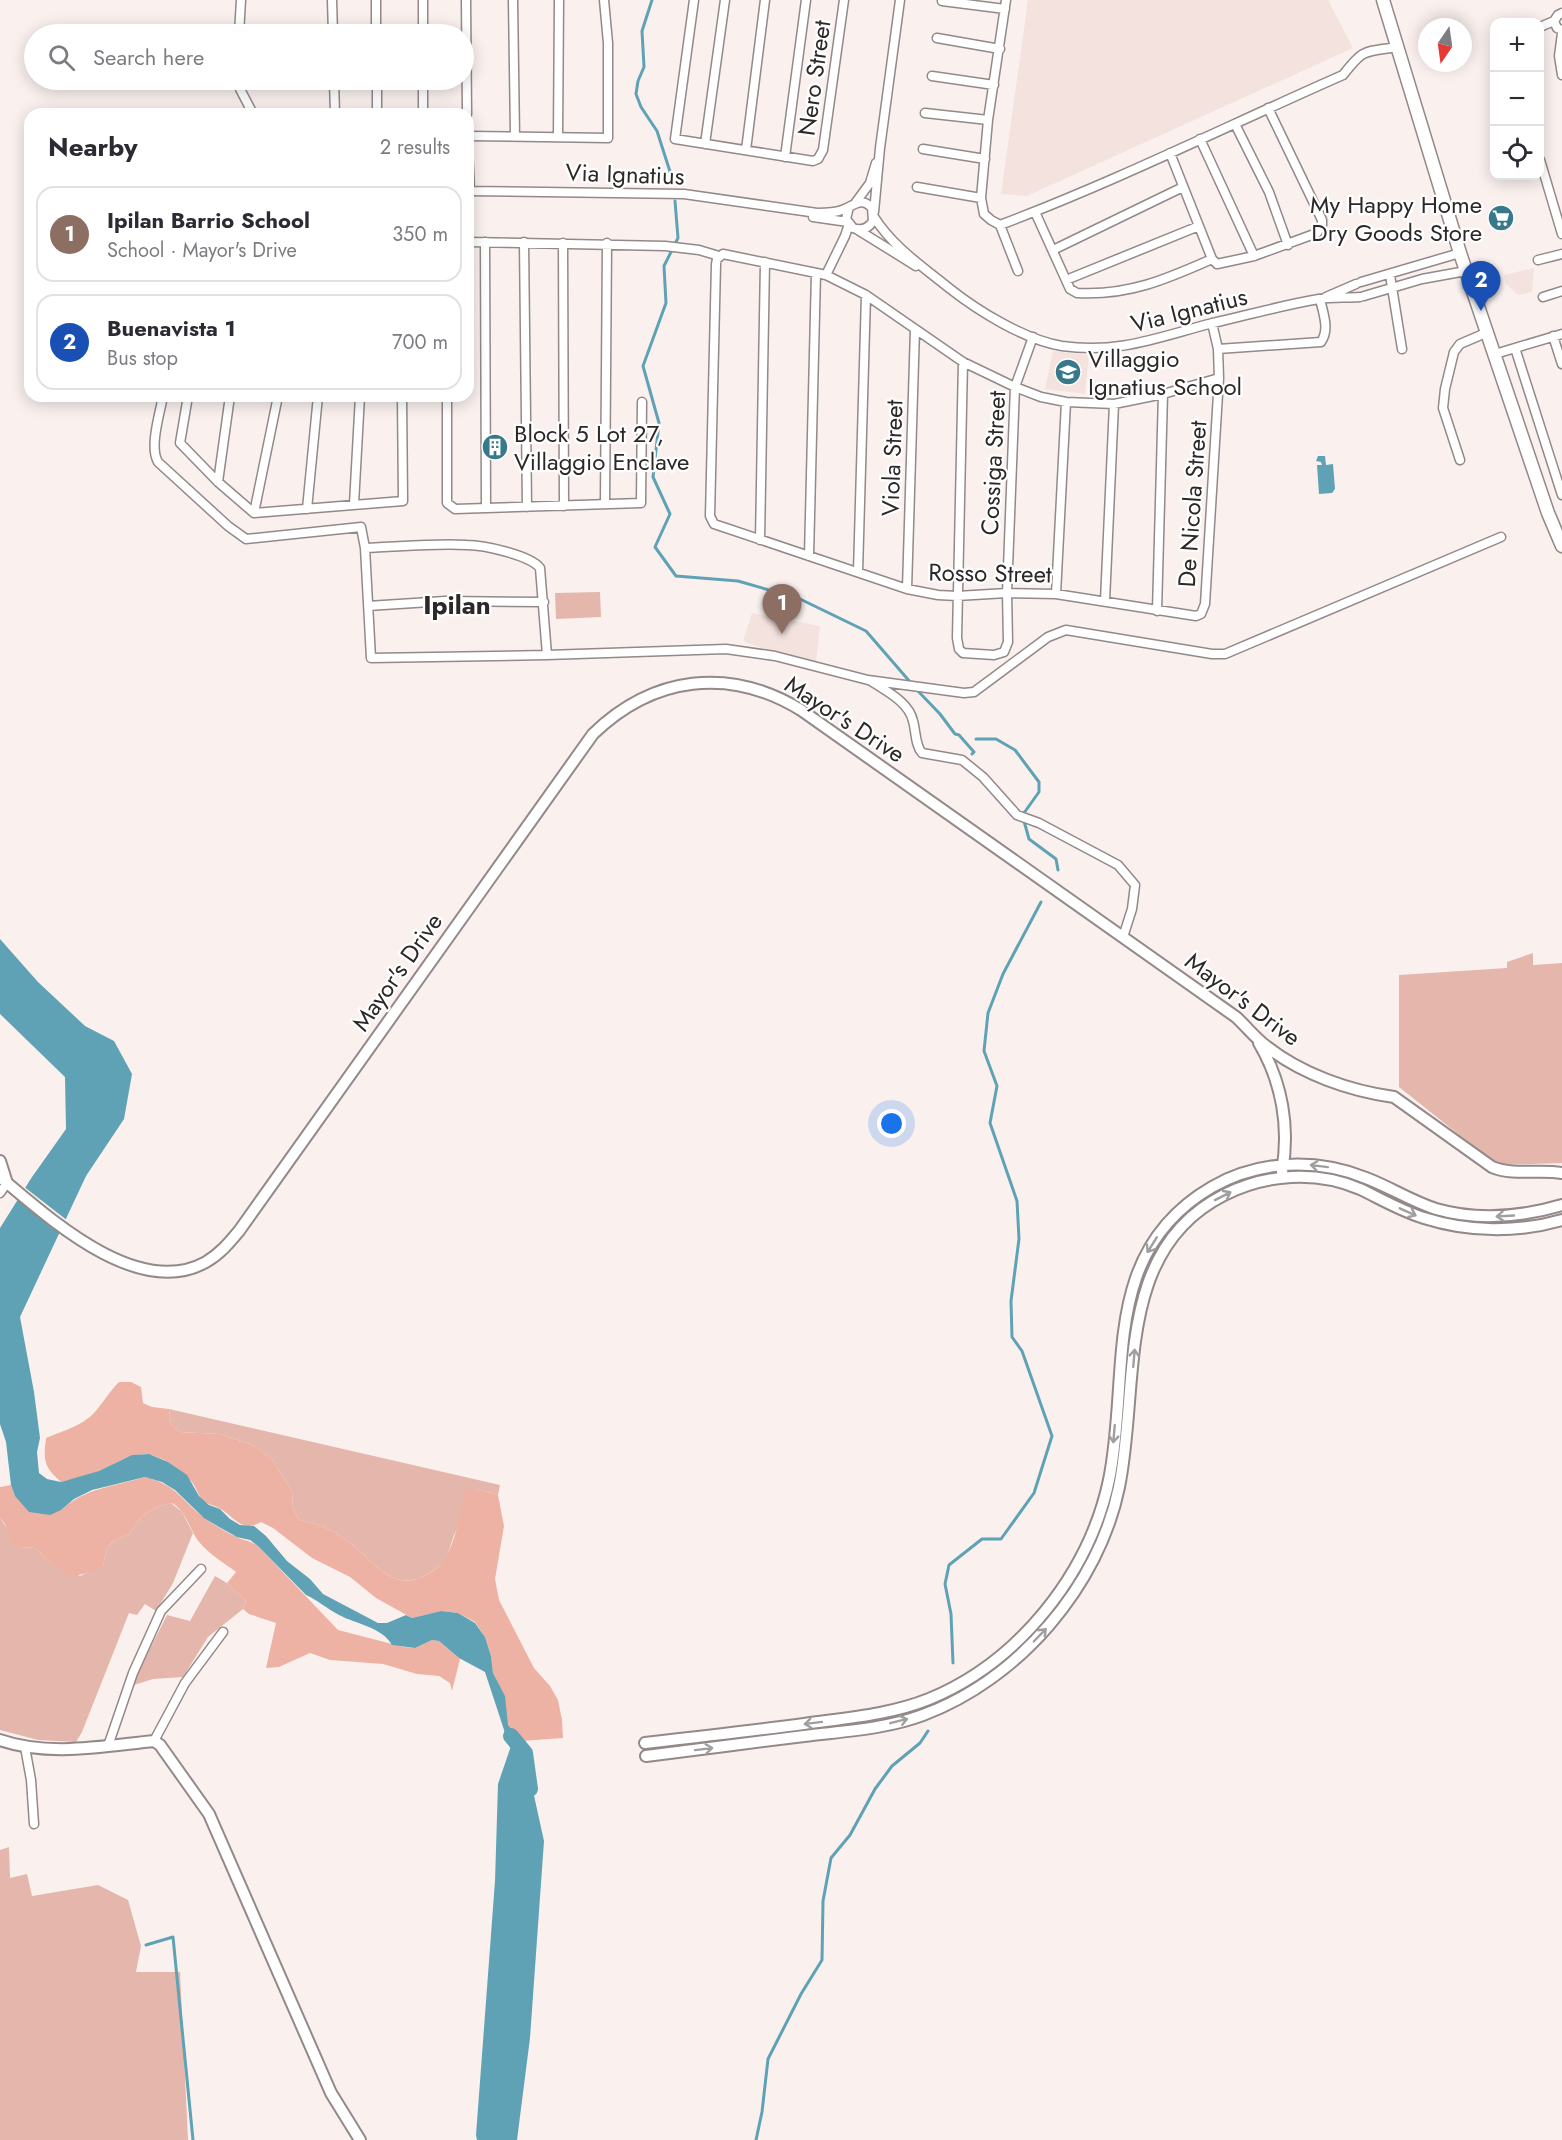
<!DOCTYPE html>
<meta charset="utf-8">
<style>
body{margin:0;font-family:Jost,sans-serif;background:#f7f7f7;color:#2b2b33}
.controls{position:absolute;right:18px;top:18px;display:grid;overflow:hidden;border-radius:12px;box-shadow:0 3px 15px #0003}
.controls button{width:54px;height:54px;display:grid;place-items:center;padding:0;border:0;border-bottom:2px solid #e1e1e2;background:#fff;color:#2b2b33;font:30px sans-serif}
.compass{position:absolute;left:1418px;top:18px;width:54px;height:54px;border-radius:50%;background:#fff;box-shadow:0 3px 15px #0003;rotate:193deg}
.you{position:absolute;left:892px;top:1124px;width:21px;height:21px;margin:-15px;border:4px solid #fff;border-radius:50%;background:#1a73e8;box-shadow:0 0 0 9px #1a73e833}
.badge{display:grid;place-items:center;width:39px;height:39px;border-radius:50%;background:#db2777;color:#fff;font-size:20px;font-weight:700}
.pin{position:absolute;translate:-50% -50px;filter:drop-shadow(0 2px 3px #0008)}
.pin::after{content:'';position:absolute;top:32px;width:21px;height:18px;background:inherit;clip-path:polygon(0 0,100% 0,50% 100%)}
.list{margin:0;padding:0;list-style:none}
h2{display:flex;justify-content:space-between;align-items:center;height:78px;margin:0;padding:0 24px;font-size:26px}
h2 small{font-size:20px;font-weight:400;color:#7c7c81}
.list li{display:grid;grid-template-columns:39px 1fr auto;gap:18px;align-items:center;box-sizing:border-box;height:96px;margin:0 12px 12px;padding:0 12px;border:2px solid #e1e1e2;border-radius:18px}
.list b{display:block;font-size:22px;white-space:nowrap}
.list p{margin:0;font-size:20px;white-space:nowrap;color:#7c7c81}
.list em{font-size:20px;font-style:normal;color:#7c7c81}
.icon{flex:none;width:33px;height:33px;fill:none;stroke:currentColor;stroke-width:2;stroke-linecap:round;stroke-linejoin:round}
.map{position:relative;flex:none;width:1562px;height:2140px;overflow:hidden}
.search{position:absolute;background:#fff;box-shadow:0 3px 15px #0003;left:24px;top:24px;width:450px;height:66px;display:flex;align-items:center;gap:15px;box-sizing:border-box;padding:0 21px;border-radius:33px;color:#7c7c81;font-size:22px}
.panel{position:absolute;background:#fff;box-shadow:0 3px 15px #0003;left:24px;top:108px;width:450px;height:294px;border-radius:18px}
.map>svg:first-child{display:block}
.built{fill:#f4e2de}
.green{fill:#e5b6ac}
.forest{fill:#eeb2a4}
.water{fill:#5fa2b5}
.pier{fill:#faf1ef}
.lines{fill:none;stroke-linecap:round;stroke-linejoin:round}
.stream{stroke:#5fa2b5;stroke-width:3}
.river{stroke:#5fa2b5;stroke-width:16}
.minor-casing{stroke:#928988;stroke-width:11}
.tertiary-casing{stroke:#928988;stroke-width:14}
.secondary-casing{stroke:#928988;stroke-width:15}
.minor{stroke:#fff;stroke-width:8}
.tertiary{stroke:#fff;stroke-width:10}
.secondary{stroke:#fff;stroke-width:12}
.oneway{stroke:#a09e9e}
.labels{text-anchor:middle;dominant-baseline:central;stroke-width:4.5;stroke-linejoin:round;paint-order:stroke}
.street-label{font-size:24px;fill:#2c2828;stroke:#fff}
.poi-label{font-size:24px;fill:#2c2828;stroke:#fff;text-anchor:start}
.neighbourhood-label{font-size:26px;font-weight:bold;fill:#2c2828;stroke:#fff}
</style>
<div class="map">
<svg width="1562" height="2140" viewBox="0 0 1562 2140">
<rect width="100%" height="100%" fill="#faf1ef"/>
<path class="built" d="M1028,0H1328L1353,48L1027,196L1001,194Z
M1534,268L1532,292L1518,295L1506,284L1504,275Z
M1053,351L1089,355L1085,394L1045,389Z
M752,613L820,626L816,661L781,655L743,641Z"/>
<path class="green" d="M600,592L601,617L556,619L555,593Z
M1533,953V965L1562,963V1163L1497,1165L1399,1087V975L1507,968V962Z
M169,1409L500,1485L498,1495L477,1489C469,1504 461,1519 454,1535C451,1543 449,1554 444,1561C439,1567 430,1573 422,1577C391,1592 370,1557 349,1542C332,1529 319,1524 299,1520L292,1506L293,1493L282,1475L272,1459L253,1445L220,1434L180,1432L171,1424Z
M171,1503L182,1512L193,1533L173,1583L156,1611L145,1604L137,1615L129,1613L82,1732L76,1742L38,1740L0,1730V1518L20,1547L36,1548L50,1563L80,1576L103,1565L107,1549L112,1542L129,1534L142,1516L159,1506Z
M215,1576L227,1583L246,1601L243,1609L208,1637L183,1677L153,1679L131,1686L167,1615L190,1621Z
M9,1847L10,1878L27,1874L32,1896L98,1885L128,1900L141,1946L136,1972H180L188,2140H0V1850Z"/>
<path class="forest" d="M119,1382H131L141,1387L143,1403L152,1407L169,1409L171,1424L180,1432L220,1434L253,1445L272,1459L282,1475L293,1493L292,1506L299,1520C319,1524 332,1529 349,1542C370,1557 391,1592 422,1577C430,1573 440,1567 444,1560C454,1547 462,1507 466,1490L477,1489L498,1495L504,1526L495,1579L499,1600L534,1668L550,1686L558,1700L562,1720L563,1738L522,1741L508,1725L498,1683L493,1673L491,1656L485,1637L475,1622L458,1613L441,1611L412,1618L376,1598L350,1577L312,1558L273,1528L261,1522C242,1533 235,1518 221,1509C214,1505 207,1505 201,1498C197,1493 196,1487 192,1482C185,1475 175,1466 166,1461C136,1445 124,1461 97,1472C85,1476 73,1479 61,1482C44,1467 43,1461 46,1438C62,1431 82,1426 94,1413C103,1403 109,1392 119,1382Z
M145,1477C179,1486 180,1500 205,1518C214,1525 227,1533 237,1537C245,1541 251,1541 258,1546L338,1630L404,1647L415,1648L432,1640L439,1641L460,1659L452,1691L450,1683L439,1676L417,1674L383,1664L330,1660L310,1653L279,1667L266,1668L276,1623L249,1614L243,1609L246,1601L227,1583L236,1572C224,1563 209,1554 199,1542C190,1530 186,1511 172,1503L159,1506L142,1516L129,1534L112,1542L107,1549L103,1565L97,1570L72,1577L50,1563L36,1548L20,1547L12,1543L5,1524L0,1518V1487L11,1485L15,1496L61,1510C87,1487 113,1487 145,1477Z"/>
<path class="water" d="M1318,456H1325L1326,465L1333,464L1335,489L1332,493L1319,494L1317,465H1322L1321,462L1316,461Z
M0,939L38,982L85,1026L114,1041L132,1074L124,1119L86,1176L20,1317L34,1392L40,1438L37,1452L39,1473L47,1479L61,1482L99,1471L132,1455L149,1454L168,1462L187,1475L199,1496L209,1505L220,1509L230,1519L240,1525L254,1526L266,1536L287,1561L310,1579L323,1594L378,1623H387L406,1615L412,1618L441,1611L458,1613L475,1623L485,1637L491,1656L493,1673L505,1696L508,1725L522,1741L544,1841L530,2038L517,2140H477L476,2135L495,1881L498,1784L512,1743L506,1736L485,1672L459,1658L439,1641L432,1640L415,1648L392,1645C382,1627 356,1624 339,1615C327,1609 318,1600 306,1595L258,1546L250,1540L237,1537L219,1527L204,1518L175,1490L162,1482L145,1477L92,1490L74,1499L61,1510L50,1515L29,1512L15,1496L11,1485L6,1442L0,1424V1228L32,1177L66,1129L65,1077L0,1014Z"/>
<path class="pier" d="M23,1186L68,1221L62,1235L15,1198Z"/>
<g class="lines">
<path class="stream" d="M652,0L642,31L644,67L638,81L636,94L641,107L657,131L673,181
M675,201L678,238L664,266L666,303L643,366L659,423L653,477L670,514L655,547L676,576L738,581L800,599L866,631L911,683
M917,690L940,714L955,734L959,735L974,752L972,754
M976,739H996L1015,750L1039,782V792L1024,813
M1024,821L1029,839L1056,859L1058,870
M953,1663L951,1614L945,1584L949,1565L982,1539H1001L1034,1493L1052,1436L1022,1351L1012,1337L1011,1301L1019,1239L1017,1201L990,1123L997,1086L984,1051L988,1013L1003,974L1041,902
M146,1945L173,1937L193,2140
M756,2140L762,2112L768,2059L801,1994L822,1960L823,1901L831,1858L850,1835L875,1789L892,1766L920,1743L928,1731"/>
<path class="river" d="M511,1736L525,1753L530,1789"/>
<defs>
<path id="minor" d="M332,0L333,34
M376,0V34
M423,0V34
M466,0L467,114
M513,0L515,136
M694,0L675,139L813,161L818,159L823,150L844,0
M1006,0L988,120L981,198L984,214L991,220L1000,225C1117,181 1229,125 1343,75C1364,48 1364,52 1398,47
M942,1L1005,9
M1562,13L1558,15L1554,21L1557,28L1562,30
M1540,27L1554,21
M1562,33L1559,56L1562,75
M239,34L241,0
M937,38L1000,49
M932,76L994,85
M238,80L240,89L253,114
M334,80L335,114
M377,80V114
M423,80V114
M925,113L988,120
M1235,124L1269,192L1288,245
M468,136L608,138V43L604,0
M558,137L559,0
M1200,139L1254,256
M705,144L725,0
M468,149L470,191
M923,149L985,159
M746,150L765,0
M1170,153L1212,259L1217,264L1254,256L1317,233L1322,225V220L1268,108
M785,157L806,0
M1540,160L1562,234
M917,187L981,198
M468,191L684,194L817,213C826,213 834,213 842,210C854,206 861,196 872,208L873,221C868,229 861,231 853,228L846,219L849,207
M856,202L870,183L876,163
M874,212L880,148L900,0
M1035,212L1070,289L1077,293C1128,296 1167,279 1212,259
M813,217L848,222
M874,217C893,247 922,266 949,288C978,311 1025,340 1062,346C1120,354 1158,337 1213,323C1248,315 1283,305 1319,299C1332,297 1346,298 1360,297
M1000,225L1018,271
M858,230L916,266
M468,242L665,246L699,250L719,256
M485,242L486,508
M524,242L527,507
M563,243L564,506
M1053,250L1183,187
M1538,260L1562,254
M826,275L845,236L849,224
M1390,275L1402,349
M1066,280L1199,226
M1361,282L1460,253
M1364,296L1422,279L1466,271
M1326,297L1356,284
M1543,297L1562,291
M1212,323L1218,349L1219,378L1205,604L1201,614L1196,616L1056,594L1007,593L957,596L938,595L907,589L723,527L714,524L710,516L716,264L717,259L723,254L826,275L866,295L963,362L1015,387L1041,397L1066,402L1114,404L1163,394L1219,378
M1553,336L1562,364
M1515,348L1562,495
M1218,349L1321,342C1330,329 1323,313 1320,299
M1495,354L1562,334
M963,362L957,638L959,649L963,653L994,655L1004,652L1008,642L1007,593L1015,387L1033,337
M163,396C160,413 149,447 158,462L228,526L246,539L361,527L365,548L371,658L547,655L726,649L775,656L868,680L964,693L974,692L1048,637L1066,630L1212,654H1225L1501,537
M188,396L180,443L218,482L254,513L403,501L402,396
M447,396V503L455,509L641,503L642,402
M1460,460L1443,408L1445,389L1454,352L1460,344L1488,332
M218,482L230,396
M354,504L360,396
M605,504L607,243
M307,509L318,396
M254,513L278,396
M760,540L765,262
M365,548C399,547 433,543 467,545C483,545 530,555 540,568L547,655
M809,556L816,273
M858,572L866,295
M907,589L915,329
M1056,594L1066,402
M1105,601L1114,404
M368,606L445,601L544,602
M1157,611L1163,394
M871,681C886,691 909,702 913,721C916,731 915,745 922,753L962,760L983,777L1017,815L1039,823L1118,865L1135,885L1132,909L1123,937
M0,1193L7,1183
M154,1741L185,1683L223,1632
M108,1746L133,1673L161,1611L201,1569
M25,1747L31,1780L34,1824"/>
<path id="tertiary" d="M1259,1043C1282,1082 1290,1127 1282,1172
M0,1161L7,1183
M0,1177C49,1218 138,1300 206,1262C220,1254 229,1243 239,1231L593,734C653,676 729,666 801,710L1236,1017C1246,1026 1254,1037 1266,1046C1301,1074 1350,1091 1394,1097L1492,1167C1514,1176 1539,1169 1562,1173
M0,1740C49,1757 104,1746 154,1741L160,1745L209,1814L331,2093L360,2140
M645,1743C698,1737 751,1731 804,1724C846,1718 889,1715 929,1699C1019,1662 1089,1574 1109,1480C1131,1373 1098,1253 1212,1187C1259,1160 1316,1158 1366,1178C1390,1187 1411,1201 1436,1209C1478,1221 1521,1217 1562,1205
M646,1756C699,1749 751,1743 804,1736C844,1731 886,1729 923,1715C1019,1679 1099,1586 1119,1487C1140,1386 1113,1251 1224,1195C1266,1174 1316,1170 1360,1189C1381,1199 1401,1211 1424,1218C1468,1232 1517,1233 1562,1220"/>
<path id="secondary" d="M1383,0L1460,253L1548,513L1562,546"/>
</defs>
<use href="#minor" class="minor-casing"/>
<use href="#tertiary" class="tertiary-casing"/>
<use href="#secondary" class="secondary-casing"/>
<use href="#minor" class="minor"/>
<use href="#tertiary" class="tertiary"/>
<use href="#secondary" class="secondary"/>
</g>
<defs><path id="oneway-shaft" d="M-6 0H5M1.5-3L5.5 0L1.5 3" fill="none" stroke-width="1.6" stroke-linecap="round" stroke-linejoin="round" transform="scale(1.5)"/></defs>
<g class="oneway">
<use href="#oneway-shaft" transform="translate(1319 1166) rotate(-173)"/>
<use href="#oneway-shaft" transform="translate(1223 1196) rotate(-27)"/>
<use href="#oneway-shaft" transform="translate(1408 1212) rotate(24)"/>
<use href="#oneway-shaft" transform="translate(1505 1216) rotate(177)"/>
<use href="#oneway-shaft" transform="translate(1152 1245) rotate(122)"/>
<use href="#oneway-shaft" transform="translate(1134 1358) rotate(-85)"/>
<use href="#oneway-shaft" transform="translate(1114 1434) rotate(95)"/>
<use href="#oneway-shaft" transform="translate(1040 1635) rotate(-46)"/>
<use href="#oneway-shaft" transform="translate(899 1721) rotate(-14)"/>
<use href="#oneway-shaft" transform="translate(813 1723) rotate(173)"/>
<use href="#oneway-shaft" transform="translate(704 1749) rotate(-7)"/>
</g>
<defs>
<symbol id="supermarket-disc" viewBox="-11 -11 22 22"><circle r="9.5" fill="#37798b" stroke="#fff"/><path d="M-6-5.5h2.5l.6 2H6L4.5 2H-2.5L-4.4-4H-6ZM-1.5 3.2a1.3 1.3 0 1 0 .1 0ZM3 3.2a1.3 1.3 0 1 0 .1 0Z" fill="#fff"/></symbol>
<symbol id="school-disc" viewBox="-11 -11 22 22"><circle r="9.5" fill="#37798b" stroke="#fff"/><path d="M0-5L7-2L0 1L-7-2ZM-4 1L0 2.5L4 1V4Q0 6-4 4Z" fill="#fff"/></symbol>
<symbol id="building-disc" viewBox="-11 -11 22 22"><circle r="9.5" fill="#37798b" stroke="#fff"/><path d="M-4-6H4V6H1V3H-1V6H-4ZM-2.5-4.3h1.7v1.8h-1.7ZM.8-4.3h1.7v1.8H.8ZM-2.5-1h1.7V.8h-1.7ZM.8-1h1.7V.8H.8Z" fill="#fff"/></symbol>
</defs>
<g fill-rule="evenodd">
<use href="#supermarket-disc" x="1486" y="203" width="30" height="30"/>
<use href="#school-disc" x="1053" y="357" width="30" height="30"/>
<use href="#building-disc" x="480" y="432" width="30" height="30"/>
</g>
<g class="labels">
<g class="street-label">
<text transform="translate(814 78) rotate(-82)">Nero Street</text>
<text transform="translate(625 174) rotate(2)">Via Ignatius</text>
<text transform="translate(1189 310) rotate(-14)">Via Ignatius</text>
<text transform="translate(892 458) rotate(-88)">Viola Street</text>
<text transform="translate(993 463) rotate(-87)">Cossiga Street</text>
<text transform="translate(1192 504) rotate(-86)">De Nicola Street</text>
<text transform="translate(990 573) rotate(1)">Rosso Street</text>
<text transform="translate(845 719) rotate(33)">Mayor's Drive</text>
<text transform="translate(397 972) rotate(-55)">Mayor's Drive</text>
<text transform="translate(1243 999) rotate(37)">Mayor's Drive</text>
</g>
<g class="poi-label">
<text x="1482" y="204" text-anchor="end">My Happy Home<tspan x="1482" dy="28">Dry Goods Store</tspan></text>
<text x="1088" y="358">Villaggio<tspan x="1088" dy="28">Ignatius School</tspan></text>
<text x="514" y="433">Block 5 Lot 27,<tspan x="514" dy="28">Villaggio Enclave</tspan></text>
</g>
<g class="neighbourhood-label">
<text x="457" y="605">Ipilan</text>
</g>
</g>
</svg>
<div class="controls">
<button>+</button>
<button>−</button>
<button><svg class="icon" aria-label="locate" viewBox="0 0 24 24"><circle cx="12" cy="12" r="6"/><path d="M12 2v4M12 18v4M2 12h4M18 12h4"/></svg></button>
</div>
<svg class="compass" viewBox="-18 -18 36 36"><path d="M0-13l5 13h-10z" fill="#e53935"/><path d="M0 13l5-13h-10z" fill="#7c7c81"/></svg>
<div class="you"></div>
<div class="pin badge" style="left:782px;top:634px;background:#8d6e63">1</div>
<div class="pin badge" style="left:1481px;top:311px;background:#1a4fb4">2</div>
<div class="search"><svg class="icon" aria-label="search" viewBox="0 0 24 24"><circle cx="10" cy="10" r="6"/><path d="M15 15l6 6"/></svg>Search here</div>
<section class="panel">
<h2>Nearby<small>2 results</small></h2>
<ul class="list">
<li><span class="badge" style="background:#8d6e63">1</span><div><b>Ipilan Barrio School</b><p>School · Mayor's Drive</p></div><em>350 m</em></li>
<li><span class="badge" style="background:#1a4fb4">2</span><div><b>Buenavista 1</b><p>Bus stop</p></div><em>700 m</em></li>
</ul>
</section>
</div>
